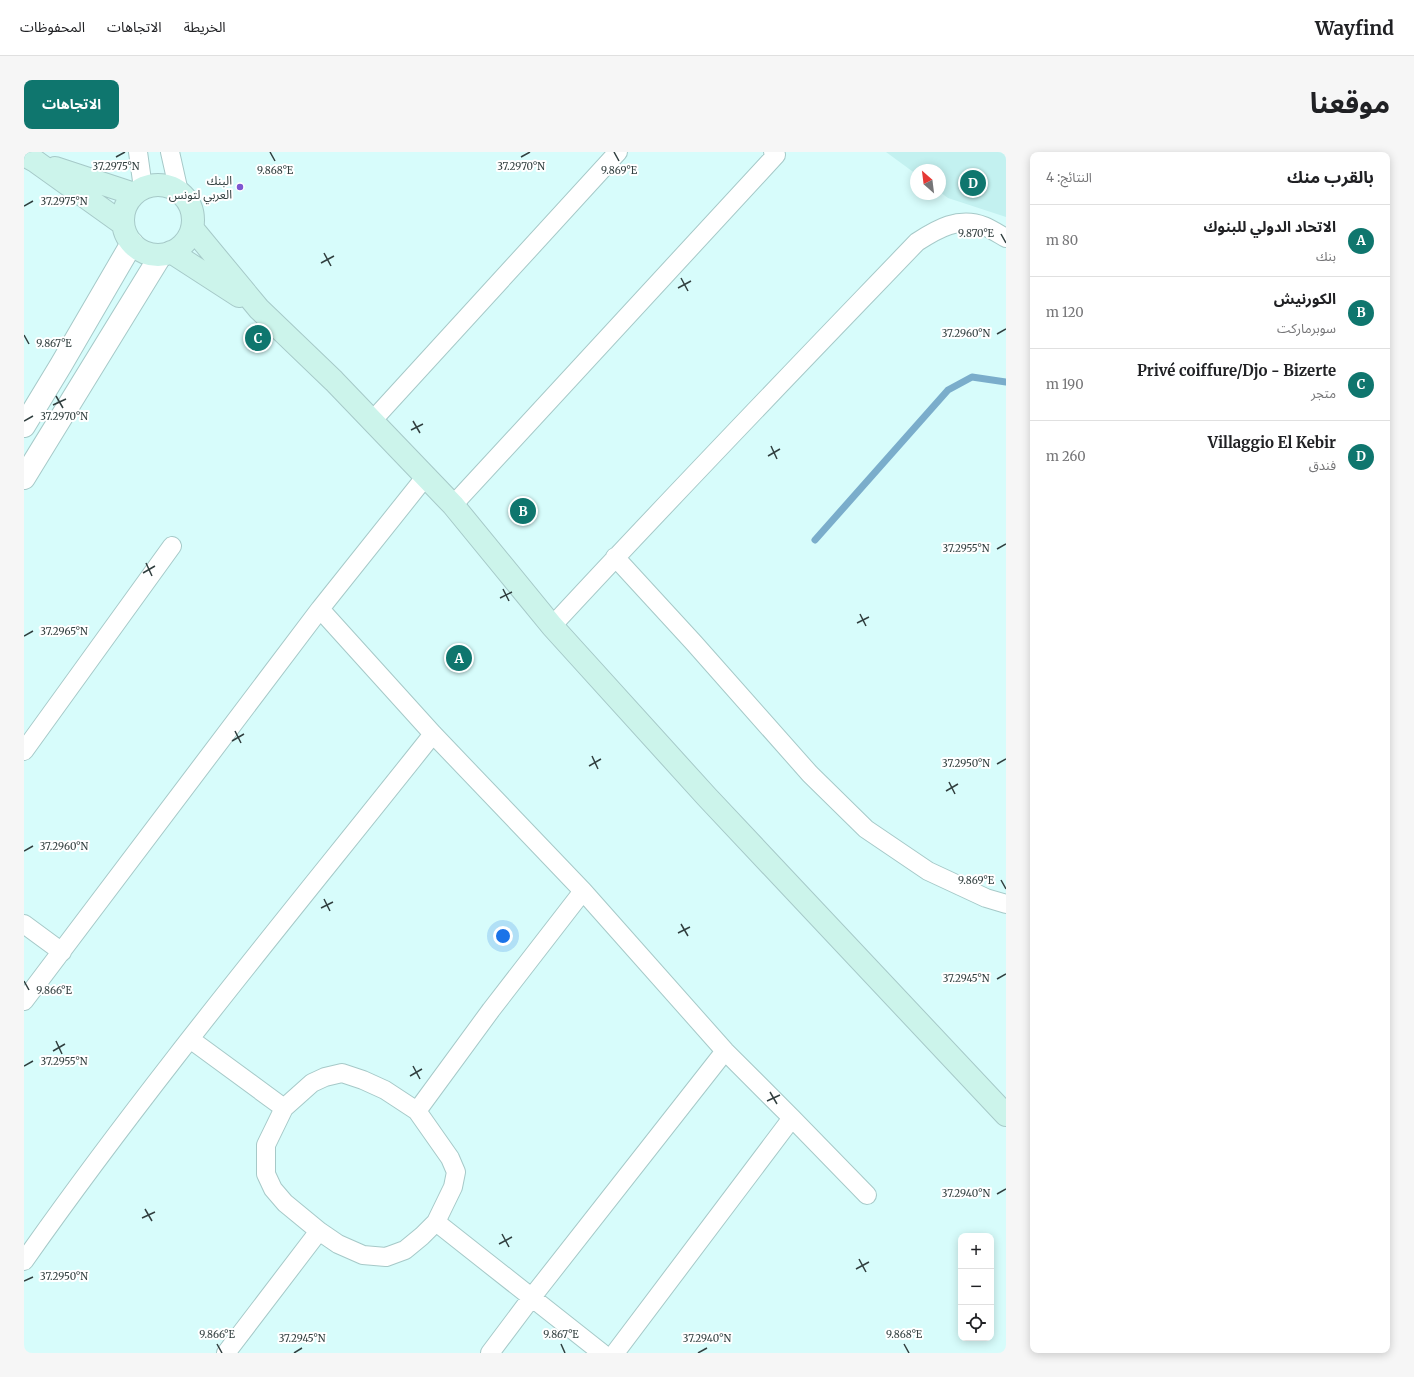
<!DOCTYPE html>
<html lang="ar">
<meta charset="utf-8">
<style>
body{margin:0;font-family:Merriweather,"Noto Sans Arabic",serif;background:#f6f6f6;color:#202124;direction:rtl}
.controls{position:absolute;right:12px;bottom:12px;display:grid;overflow:hidden;border-radius:8px;box-shadow:0 2px 10px #0003}
.controls button{width:36px;height:36px;display:grid;place-items:center;padding:0;border:0;border-bottom:1px solid #e0e0e0;background:#fff;color:#202124;font:20px sans-serif}
.compass{position:absolute;left:886px;top:12px;width:36px;height:36px;border-radius:50%;background:#fff;box-shadow:0 2px 10px #0003;rotate:332deg}
.you{position:absolute;left:479px;top:784px;width:14px;height:14px;margin:-10px;border:3px solid #fff;border-radius:50%;background:#1a73e8;box-shadow:0 0 0 6px #1a73e833}
.badge{display:grid;place-items:center;width:26px;height:26px;border-radius:50%;background:#0f766e;color:#fff;font-size:13px;font-weight:700}
.pin{position:absolute;translate:-50% -50%;border:2px solid #fff;box-shadow:0 1px 4px #0006}
.list{margin:0;padding:0;list-style:none}
h2{display:flex;justify-content:space-between;align-items:center;height:52px;margin:0;padding:0 16px;font-size:17px}
h2 small{font-size:13px;font-weight:400;color:#757577}
.list li{display:grid;grid-template-columns:26px 1fr auto;gap:12px;align-items:center;box-sizing:border-box;height:72px;padding:0 16px;border-top:1px solid #e0e0e0}
.list b{display:block;font-size:15px;white-space:nowrap}
.list p{margin:0;font-size:13px;white-space:nowrap;color:#757577}
.list em{font-size:13px;font-style:normal;color:#757577}
.icon{flex:none;width:22px;height:22px;fill:none;stroke:currentColor;stroke-width:2;stroke-linecap:round;stroke-linejoin:round}
.map{position:relative;flex:none;width:982px;height:1201px;overflow:hidden;direction:ltr;border-radius:8px}
header{display:flex;align-items:center;gap:24px;box-sizing:border-box;height:56px;padding:0 20px;background:#fff;border-bottom:1px solid #e0e0e0}
header strong{font-size:19px}
nav{display:flex;gap:22px;margin-inline-start:auto;font-size:14px}
.intro{display:flex;align-items:center;justify-content:space-between;box-sizing:border-box;height:96px;padding:0 24px}
h1{margin:0;font-size:28px}
.button{padding:10px 18px;border-radius:8px;background:#0f766e;color:#fff;font-size:14px;font-weight:700}
main{display:flex;gap:24px;padding:0 24px}
aside{flex:1;background:#fff;border-radius:8px;box-shadow:0 2px 10px #0003}
.map>svg:first-child{display:block}
.built{fill:#c3f1f0}
.lines{fill:none;stroke-linecap:round;stroke-linejoin:round}
.stream{stroke:#7aadcb;stroke-width:7}
.minor-casing{stroke:#a6c9c8;stroke-width:20}
.tertiary-casing{stroke:#a6c9c8;stroke-width:24}
.secondary-casing{stroke:#a6c9c8;stroke-width:24}
.minor{stroke:#fff;stroke-width:18}
.tertiary{stroke:#fff;stroke-width:22}
.secondary{stroke:#ccf4eb;stroke-width:22}
.ticks{fill:none;stroke:#313f3f;stroke-width:1.5}
.poi-dot{fill:#7d57d1;stroke:#fff;stroke-width:1.5}
.labels{text-anchor:middle;dominant-baseline:central;stroke-width:4;stroke-linejoin:round;paint-order:stroke}
.poi-label{font-size:12px;fill:#313f3f;stroke:#fff;text-anchor:end}
.ticks-label{font-size:10px;text-anchor:middle;fill:#313f3f;stroke:#fff;stroke-width:4;stroke-linejoin:round;paint-order:stroke}
</style>
<header>
<strong>Wayfind</strong>
<nav><a>الخريطة</a><a>الاتجاهات</a><a>المحفوظات</a></nav>
</header>
<div class="intro"><h1>موقعنا</h1><a class="button">الاتجاهات</a></div>
<main>
<aside>
<h2>بالقرب منك<small>النتائج: 4</small></h2>
<ul class="list">
<li><span class="badge">A</span><div><b>الاتحاد الدولي للبنوك</b><p>بنك</p></div><em>80 m</em></li>
<li><span class="badge">B</span><div><b>الكورنيش</b><p>سوبرماركت</p></div><em>120 m</em></li>
<li><span class="badge">C</span><div><b>Privé coiffure/Djo - Bizerte</b><p>متجر</p></div><em>190 m</em></li>
<li><span class="badge">D</span><div><b>Villaggio El Kebir</b><p>فندق</p></div><em>260 m</em></li>
</ul>
</aside>
<div class="map">
<svg width="982" height="1201" viewBox="0 0 982 1201">
<rect width="100%" height="100%" fill="#d7fcfb"/>
<path class="built" d="M862,0H982V65L924,46L916,40V18H892V22Z"/>
<g class="lines">
<path class="stream" d="M791,388L924,238L948,225L982,230"/>
<defs>
<path id="minor" d="M114,0L119,36
M146,0L155,40
M348,269L594,0
M429,353L752,3L749,0
M591,405L670,491L786,622L842,677L904,719L962,746L982,752
M296,457L409,582L559,739L701,899L768,966L843,1043
M528,474C648,344 771,217 893,90C913,77 935,64 960,74C967,77 975,82 982,86
M0,599L148,394
M0,772L38,800
M0,849L296,457L402,324
M166,887L260,956
M318,921L339,928L361,938L393,959L426,1006L432,1020L429,1035L412,1070L398,1084L381,1098L362,1105L339,1103L314,1092L295,1079L261,1051L249,1037L242,1022V993L260,956L288,931L301,925Z
M393,959L467,858L559,739
M412,1070L578,1201
M0,1109C128,927 271,756 409,582
M202,1201L295,1079
M466,1201L508,1145L701,899
M591,1201L768,966"/>
<path id="tertiary" d="M0,274L37,213L108,91
M0,326L137,103"/>
<path id="secondary" d="M0,3L11,9L99,72
M31,16L110,42
M99 68a35 35 0 1 1 70 0a35 35 0 1 1-70 0Z
M168,76L235,157L310,229L429,353L528,474L683,645L982,963
M147,100L215,144"/>
</defs>
<use href="#minor" class="minor-casing"/>
<use href="#tertiary" class="tertiary-casing"/>
<use href="#secondary" class="secondary-casing"/>
<use href="#minor" class="minor"/>
<use href="#tertiary" class="tertiary"/>
<use href="#secondary" class="secondary"/>
</g>
<path class="ticks" d="M246,0L251,9M590,0L595,9M92,5L101,0M497,5L506,0M0,54L9,49M977,82L982,91M300,101L307,114M297,111L310,104M657,126L664,139M654,136L667,129M973,182L982,177M0,183L5,192M32,244L39,256M29,253L42,247M0,269L9,264M389,269L396,281M387,278L399,272M747,294L753,307M744,304L756,297M973,397L982,392M122,411L128,424M119,421L131,414M479,437L485,449M476,446L488,440M836,462L842,474M833,471L845,465M0,484L9,479M211,579L217,591M208,589L220,582M568,604L574,617M973,612L982,607M565,614L577,607M925,630L931,642M922,639L934,632M0,699L9,694M977,728L982,737M300,747L306,759M297,756L309,750M657,772L664,784M654,781L666,775M973,827L982,822M0,829L5,838M32,889L38,902M29,899L41,892M0,914L9,909M389,914L396,927M386,924L398,917M746,940L753,952M743,949L756,943M973,1042L982,1037M121,1057L128,1069M118,1066L131,1060M478,1082L485,1095M475,1092L488,1085M835,1107L842,1120M832,1117L845,1110M0,1129L9,1125M193,1192L198,1201M537,1192L541,1201M880,1192L885,1201M270,1201L278,1196M674,1201L683,1196"/>
<circle class="poi-dot" cx="216" cy="35" r="4"/>
<g class="labels">
<g class="poi-label">
<text x="208" y="28">البنك<tspan x="208" dy="14">العربي لتونس</tspan></text>
</g>
</g>
<g class="ticks-label">
<text x="92" y="18">37.2975°N</text>
<text x="497" y="18">37.2970°N</text>
<text x="251" y="22">9.868°E</text>
<text x="595" y="22">9.869°E</text>
<text x="40" y="53">37.2975°N</text>
<text x="952" y="85">9.870°E</text>
<text x="942" y="185">37.2960°N</text>
<text x="30" y="195">9.867°E</text>
<text x="40" y="268">37.2970°N</text>
<text x="942" y="400">37.2955°N</text>
<text x="40" y="483">37.2965°N</text>
<text x="942" y="615">37.2950°N</text>
<text x="40" y="698">37.2960°N</text>
<text x="952" y="732">9.869°E</text>
<text x="942" y="830">37.2945°N</text>
<text x="30" y="842">9.866°E</text>
<text x="40" y="913">37.2955°N</text>
<text x="942" y="1045">37.2940°N</text>
<text x="40" y="1128">37.2950°N</text>
<text x="193" y="1186">9.866°E</text>
<text x="537" y="1186">9.867°E</text>
<text x="880" y="1186">9.868°E</text>
<text x="278" y="1190">37.2945°N</text>
<text x="683" y="1190">37.2940°N</text>
</g>
</svg>
<div class="controls">
<button>+</button>
<button>−</button>
<button><svg class="icon" aria-label="locate" viewBox="0 0 24 24"><circle cx="12" cy="12" r="6"/><path d="M12 2v4M12 18v4M2 12h4M18 12h4"/></svg></button>
</div>
<svg class="compass" viewBox="-18 -18 36 36"><path d="M0-13l5 13h-10z" fill="#e53935"/><path d="M0 13l5-13h-10z" fill="#757577"/></svg>
<div class="you"></div>
<div class="pin badge" style="left:435px;top:506px">A</div>
<div class="pin badge" style="left:499px;top:359px">B</div>
<div class="pin badge" style="left:234px;top:186px">C</div>
<div class="pin badge" style="left:949px;top:31px">D</div>
</div>
</main>
